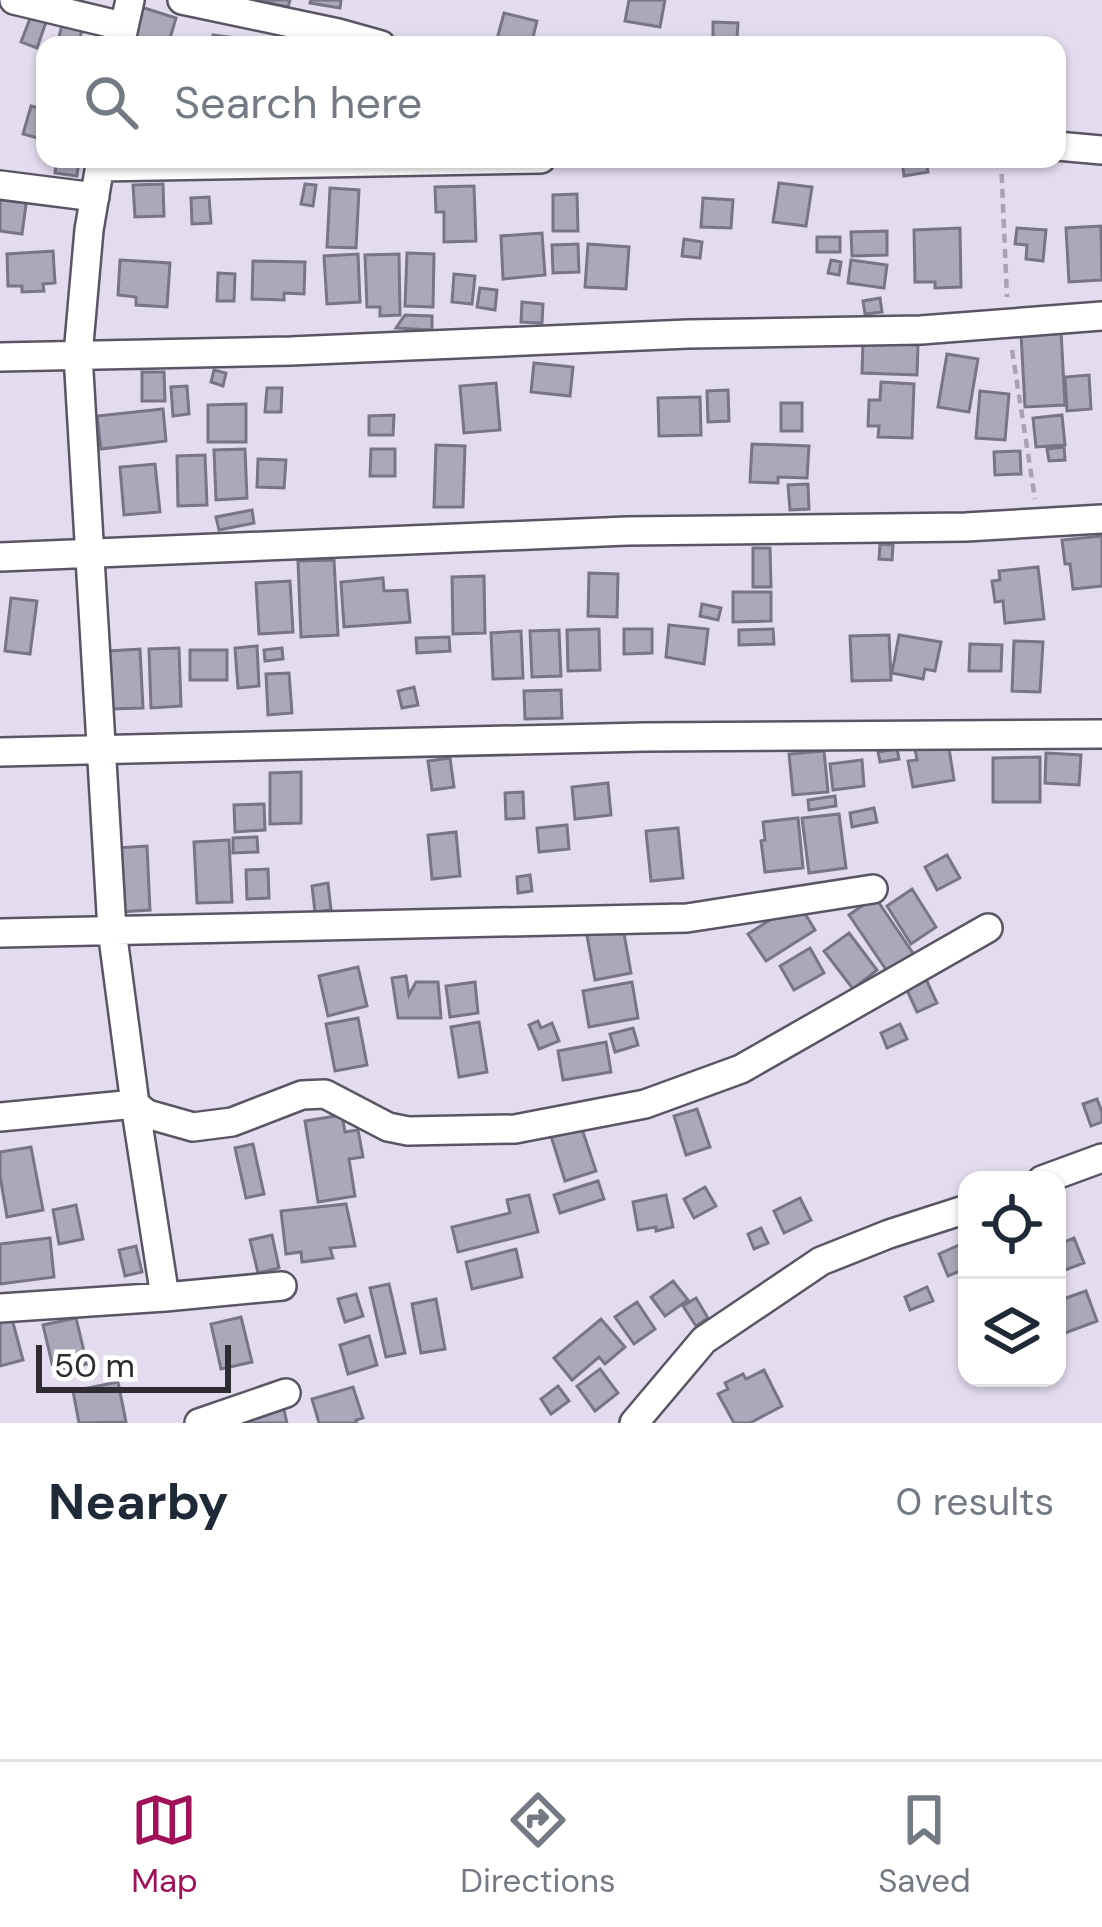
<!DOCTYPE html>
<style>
body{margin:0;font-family:"DM Sans",sans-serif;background:#f6f6f7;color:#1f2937}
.controls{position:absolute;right:36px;bottom:36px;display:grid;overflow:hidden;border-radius:24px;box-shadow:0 3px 9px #0004}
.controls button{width:108px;height:108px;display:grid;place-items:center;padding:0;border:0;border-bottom:3px solid #e0e1e3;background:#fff;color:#1f2937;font:60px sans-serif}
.scale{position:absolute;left:36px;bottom:30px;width:195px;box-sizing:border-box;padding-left:12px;border:6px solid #2e2b32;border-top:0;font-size:33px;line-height:42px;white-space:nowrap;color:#2e2b32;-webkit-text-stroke:9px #fff;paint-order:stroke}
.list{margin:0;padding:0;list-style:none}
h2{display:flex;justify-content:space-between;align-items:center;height:156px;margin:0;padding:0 48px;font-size:51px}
h2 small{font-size:39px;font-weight:400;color:#747a83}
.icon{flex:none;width:66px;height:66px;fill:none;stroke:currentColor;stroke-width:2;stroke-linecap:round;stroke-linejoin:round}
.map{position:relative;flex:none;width:1102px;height:1423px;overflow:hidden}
.search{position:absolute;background:#fff;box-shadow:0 3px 9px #0004;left:36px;right:36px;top:36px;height:132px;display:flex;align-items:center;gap:30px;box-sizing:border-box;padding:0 42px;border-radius:24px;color:#747a83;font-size:45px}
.sheet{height:336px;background:#fff}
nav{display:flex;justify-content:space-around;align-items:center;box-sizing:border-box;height:168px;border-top:3px solid #e0e1e3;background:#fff;font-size:33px;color:#747a83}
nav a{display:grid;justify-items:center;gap:6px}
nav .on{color:#a01159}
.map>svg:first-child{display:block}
.building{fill:#aaa8ba;stroke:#777586;stroke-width:3}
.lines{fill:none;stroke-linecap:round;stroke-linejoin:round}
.minor-casing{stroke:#5a5565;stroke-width:32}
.path{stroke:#a8a2b1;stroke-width:4.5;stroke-dasharray:9 6;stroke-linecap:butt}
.minor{stroke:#fff;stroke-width:27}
</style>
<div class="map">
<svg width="1102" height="1423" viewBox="0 0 1102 1423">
<rect width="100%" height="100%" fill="#e3dcef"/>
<path class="building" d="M255,0H290L288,7Z
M311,0H341L340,8L310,3Z
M629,0H665L660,27L625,21Z
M141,7L176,18L168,45H129Z
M504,13L537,21L531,45L497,39Z
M31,16L46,22L37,48L21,42Z
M64,17L84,22L78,45H57Z
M713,22L738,23L737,39L713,38Z
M213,35L244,39L243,45H212Z
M31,106L45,110V140L23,134Z
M57,159H79L77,176L55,173Z
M902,159H926L928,172L904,176Z
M779,183L812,187L806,226L773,222Z
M163,184L164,216L135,217L133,185Z
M305,184L316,185L313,206L301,204Z
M474,186L476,241L444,242V212H436L435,187Z
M330,188L359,190L356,248L327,247Z
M0,193L27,197L22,234L0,231Z
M577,194L578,231H553V195Z
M209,197L211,223L192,224L191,198Z
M703,198L733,200L731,228L701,227Z
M1101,226L1102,280L1069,282L1066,228Z
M960,228L961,287L935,288V282H915L914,230Z
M1017,228L1046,230L1043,261L1026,259L1027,245L1015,244Z
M887,231V255L852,256L851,232Z
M542,233L545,275L503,279L501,236Z
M817,237H840V252H817Z
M684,239L702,242L700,258L682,256Z
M578,244L579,272L553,273L552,245Z
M588,244L629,247L626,289L585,287Z
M53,251L55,283L43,284L44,291L22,292V286H8L7,254Z
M407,253L434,254L433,307L405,306Z
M358,254L360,302L327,304L324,256Z
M399,254L400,315L380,316V307H367L365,255Z
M120,260L170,263L167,307L136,305V297L118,295Z
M831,260L841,262L839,275L828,273Z
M851,260L887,265L884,288L848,283Z
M253,261L305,262L304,294L284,293V300L252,299Z
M218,273L235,274L234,301H217Z
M454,274L475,276L472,304L452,302Z
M480,288L497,290L495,310L477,307Z
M880,298L882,312L865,314L863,301Z
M522,302L543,304L542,323L521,322Z
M405,315L432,316V330L396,328Z
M1061,331L1065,405L1025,407L1021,334Z
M863,342L918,345L917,375L862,373Z
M947,354L978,359L969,412L938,407Z
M534,363L573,367L570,396L531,392Z
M214,370L226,373L223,386L211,382Z
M142,372H164L165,401H142Z
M1089,375L1091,409L1067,411L1065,377Z
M881,382L914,384L912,438L878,437L879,426H868L869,400H880Z
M496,383L500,430L464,433L460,386Z
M187,386L189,414L173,416L171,387Z
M267,388H282L281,412H265Z
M728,390L729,421L708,422L707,391Z
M980,391L1009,394L1005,440L976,438Z
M700,397L701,435L659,436L658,398Z
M781,403H802V431H781Z
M246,404V442H208V405Z
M163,409L166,441L101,449L97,416Z
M394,415L393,435H369V416Z
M1062,415L1065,445L1036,447L1033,418Z
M752,444L809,446L807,478L778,477V483L750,482Z
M436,445L465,446L463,507H434Z
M1064,447L1065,460L1049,461L1047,449Z
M245,449L247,498L216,500L214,450Z
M371,449H395V476H370Z
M1020,451L1021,474L995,475L994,452Z
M205,455L207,505L178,506L177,456Z
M258,459L286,460L284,488L257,487Z
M155,464L160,512L124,515L120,467Z
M808,484L809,509L790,510L788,485Z
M252,510L254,523L219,530L216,517Z
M1102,536V586L1073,589L1070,564H1065L1062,540Z
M880,544L893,545L892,560L879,559Z
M753,548H770L771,587H753Z
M334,560L338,635L301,637L298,561Z
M1038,567L1044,619L1005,623L1003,601L995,602L992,581L1000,580L999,571Z
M589,573L618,574L617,617L588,616Z
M484,576L485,633L453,634L452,577Z
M383,578L384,591L407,590L410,622L344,627L341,582Z
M290,581L293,632L259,634L256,583Z
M733,592H771V621L733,622Z
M11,598L37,601L30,654L5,651Z
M702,604L721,608L718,620L700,616Z
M669,625L708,629L704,664L666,657Z
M599,629L600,670L568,671L567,630Z
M624,629H652V653L624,654Z
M773,629L774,644L739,645V630Z
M559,630L561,676L532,677L530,631Z
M521,631L523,678L493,679L491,633Z
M889,635L891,680L852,681L850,636Z
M899,635L941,642L935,671L925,669L923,679L892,673Z
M449,637L450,651L417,653L416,638Z
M1014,641L1043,642L1040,692L1012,691Z
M970,644L1002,645L1001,671H969Z
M257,646L259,686L238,688L235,648Z
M179,648L181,706L151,708L149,649Z
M282,648L283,659L265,661L264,650Z
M140,649L143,708L111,709L109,651Z
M190,650H227V680H190Z
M289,673L292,713L268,715L266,674Z
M414,687L418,705L402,708L398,691Z
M561,690L562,718L525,719L524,691Z
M947,736L954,780L913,787L908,761L917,760L914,743Z
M897,749L899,759L880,762L878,752Z
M824,751L828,792L793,795L789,754Z
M1046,753L1081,755L1079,785L1045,783Z
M1040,757V802H993V758Z
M450,758L454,787L432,790L428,761Z
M862,760L864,786L833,790L830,764Z
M301,772V823L270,824V773Z
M608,783L611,815L575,819L572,787Z
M523,792L524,818L506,819L505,793Z
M835,796L836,806L809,810L808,800Z
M264,804L265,830L235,832L234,805Z
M874,808L877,822L852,827L850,813Z
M839,814L846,868L809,873L802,818Z
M798,818L803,868L765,872L761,841L765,840L763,822Z
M567,825L569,849L539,852L537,828Z
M678,828L683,878L651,881L646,831Z
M456,832L460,876L432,879L428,835Z
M257,837L258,852L233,853V838Z
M229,840L232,902L197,903L194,842Z
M147,846L150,910L120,912L117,848Z
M947,855L960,878L937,890L925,867Z
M268,869L269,898L247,899L246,870Z
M530,875L532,891L518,893L517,877Z
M328,883L331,910L315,912L312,886Z
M912,889L936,927L911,944L887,906Z
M875,897L915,956L889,974L849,915Z
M798,902L815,930L766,961L748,934Z
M622,922L631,973L595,980L586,930Z
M849,933L877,970L853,989L824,951Z
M810,948L824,973L794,990L780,966Z
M358,967L367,1006L328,1016L319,976Z
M406,976L409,995L416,982H438L441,1018H398L392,978Z
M925,977L937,1003L917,1012L905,986Z
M475,982L478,1013L450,1017L446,986Z
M632,982L638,1018L589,1027L583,991Z
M358,1018L367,1065L335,1071L326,1024Z
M538,1021L541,1028L552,1023L559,1041L539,1049L529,1025Z
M479,1022L487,1072L459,1077L451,1027Z
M900,1024L907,1039L887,1048L881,1033Z
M633,1028L638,1045L615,1052L610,1034Z
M606,1042L611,1072L563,1080L558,1051Z
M1097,1099L1102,1112V1122L1091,1126L1083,1104Z
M697,1109L710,1147L686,1155L674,1116Z
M342,1115L345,1132L358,1130L363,1157L349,1159L355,1196L318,1202L305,1121Z
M581,1126L596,1171L565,1181L551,1136Z
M253,1144L264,1194L246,1198L235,1148Z
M31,1147L43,1210L7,1217L0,1176V1152Z
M598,1181L604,1199L560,1213L554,1195Z
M705,1187L716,1206L694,1218L684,1199Z
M529,1195L538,1232L458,1252L452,1227L510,1213L507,1200Z
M666,1195L673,1227L656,1231V1227L638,1230L633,1202Z
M800,1198L811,1220L784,1233L774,1211Z
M346,1204L355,1246L330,1248L333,1258L302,1262L301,1252L286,1254L281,1211Z
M76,1205L83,1239L59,1244L53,1210Z
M761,1228L768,1243L754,1249L748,1234Z
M272,1235L279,1268L258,1273L250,1240Z
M50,1238L54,1277L0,1284V1244Z
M1074,1238L1084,1263L1065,1270L1057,1245Z
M959,1245L967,1268L948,1276L939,1254Z
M136,1246L142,1272L125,1276L119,1250Z
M516,1249L522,1277L472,1289L466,1262Z
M673,1281L688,1300L665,1316L651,1297Z
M389,1284L405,1353L386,1357L370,1288Z
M927,1287L933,1301L910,1310L905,1297Z
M1086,1291L1097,1321L1065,1333L1057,1312V1301Z
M356,1294L363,1316L345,1322L338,1299Z
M696,1298L708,1318L696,1326L683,1306Z
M436,1299L445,1349L421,1353L412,1304Z
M637,1302L655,1329L634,1344L615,1317Z
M241,1317L252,1362L221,1369L211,1324Z
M76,1318L87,1364L54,1372L43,1325Z
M12,1319L23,1360L0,1366V1322Z
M601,1319L625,1347L605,1364L599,1357L572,1380L554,1358Z
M369,1336L377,1365L348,1374L340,1345Z
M600,1369L618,1393L595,1411L577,1386Z
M764,1370L782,1406L750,1423H734L718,1394L728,1389L725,1383L743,1374L746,1379Z
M118,1382L126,1422L79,1423L73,1391Z
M558,1386L569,1401L551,1414L541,1399Z
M353,1387L363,1418L356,1420L357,1423H319L312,1399Z
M282,1401L287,1423H238Z"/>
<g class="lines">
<defs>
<path id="minor" d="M14,0L122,26
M182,0L338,33L381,45
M120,45L130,0
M1057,146L1102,150
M101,159L89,230L78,355L112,930L135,1104L165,1297
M99,167L541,159
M0,185L95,197
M0,357L291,351L688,334L921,330L1102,316
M0,557L627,531L966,527L1102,519
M0,752L644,737L1102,734
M0,933L687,918L873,889
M0,1117L135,1104L147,1114L193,1127L232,1122L302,1095L325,1094L388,1127L408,1131L515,1129L645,1104L741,1069L988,928
M1042,1180L1102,1158
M0,1308L165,1297L282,1286
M199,1423L286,1393
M634,1423L704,1340L821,1261L889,1234L967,1209"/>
</defs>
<use href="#minor" class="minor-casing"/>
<path class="path" d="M1001,159L1007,297
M1012,350L1035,499"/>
<use href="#minor" class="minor"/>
</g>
</svg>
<div class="controls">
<button><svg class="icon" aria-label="locate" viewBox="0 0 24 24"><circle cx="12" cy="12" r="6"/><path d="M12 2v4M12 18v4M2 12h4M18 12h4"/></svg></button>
<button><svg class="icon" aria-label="layers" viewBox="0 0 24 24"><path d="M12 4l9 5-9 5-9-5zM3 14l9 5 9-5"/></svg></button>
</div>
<div class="scale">50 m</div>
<div class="search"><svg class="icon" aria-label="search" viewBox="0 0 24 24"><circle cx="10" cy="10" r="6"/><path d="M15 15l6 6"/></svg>Search here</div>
</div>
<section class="sheet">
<h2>Nearby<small>0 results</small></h2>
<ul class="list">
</ul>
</section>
<nav>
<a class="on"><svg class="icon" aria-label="map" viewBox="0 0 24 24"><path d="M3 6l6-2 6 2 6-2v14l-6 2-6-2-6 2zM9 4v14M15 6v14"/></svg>Map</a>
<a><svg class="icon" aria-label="directions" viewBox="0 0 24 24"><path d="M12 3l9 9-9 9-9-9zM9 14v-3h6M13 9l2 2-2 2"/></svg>Directions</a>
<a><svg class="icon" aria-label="saved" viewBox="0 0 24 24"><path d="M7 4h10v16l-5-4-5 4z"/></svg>Saved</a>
</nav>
